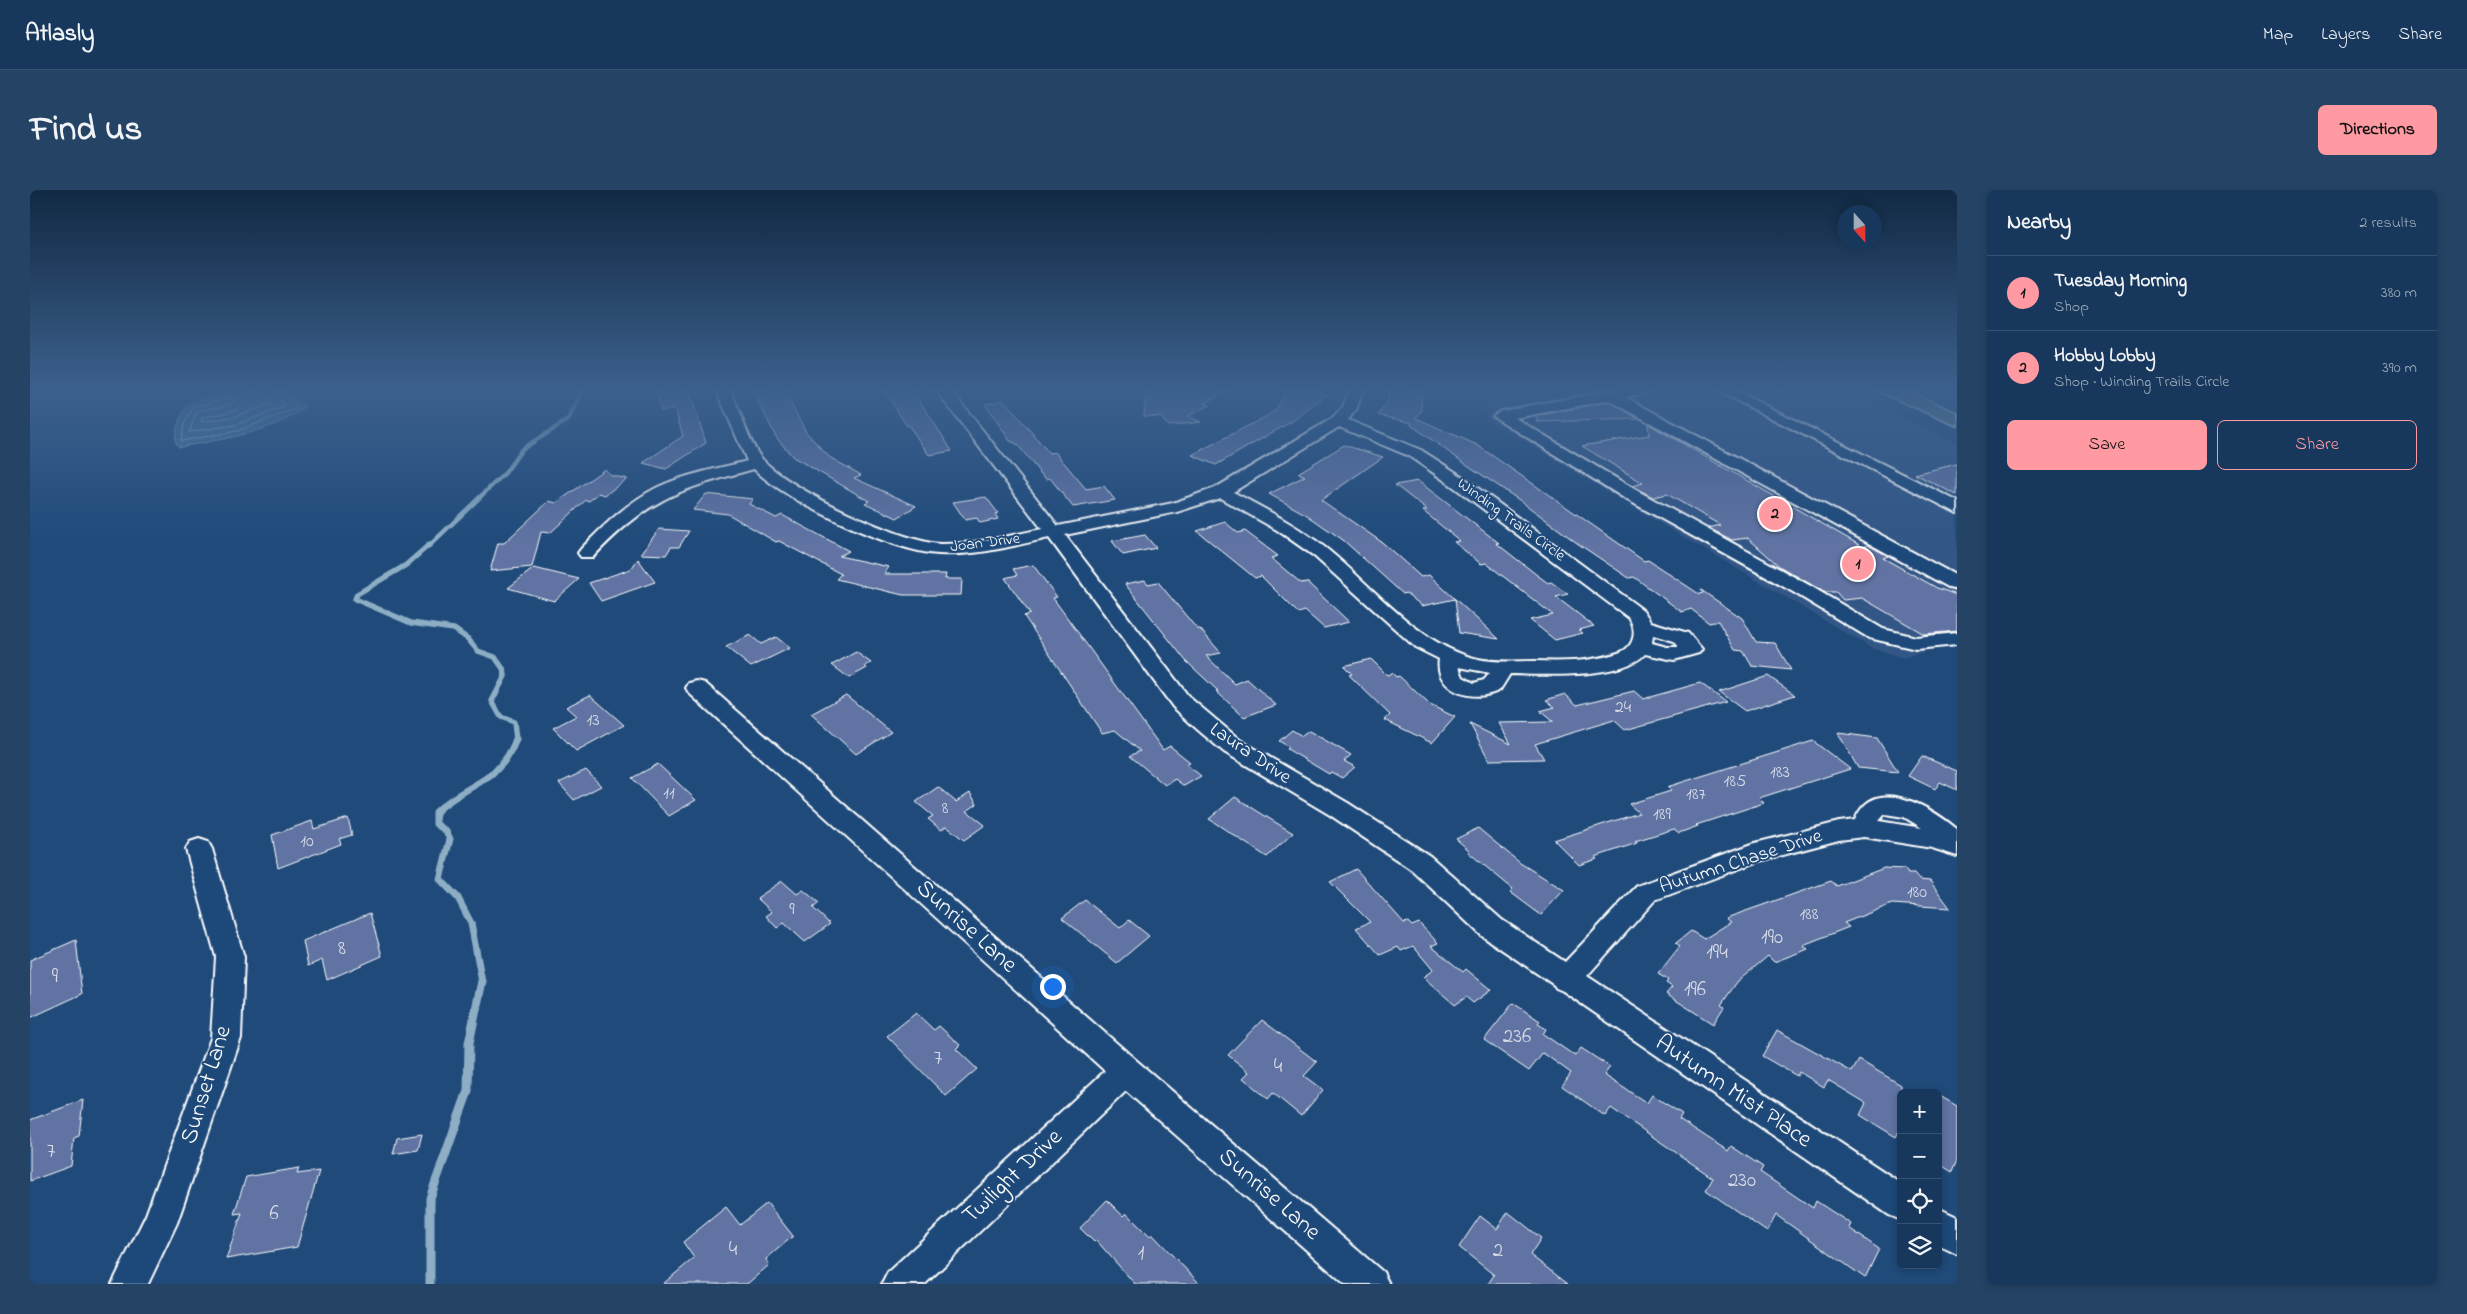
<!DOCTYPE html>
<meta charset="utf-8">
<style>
body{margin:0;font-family:"Indie Flower",sans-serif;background:#244365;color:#f1f3f6}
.controls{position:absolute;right:15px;bottom:15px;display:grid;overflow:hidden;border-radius:8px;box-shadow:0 2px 8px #0003}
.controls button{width:45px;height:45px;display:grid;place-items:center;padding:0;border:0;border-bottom:1px solid #365272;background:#17385c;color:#f1f3f6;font:25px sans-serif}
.compass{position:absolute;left:1807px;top:15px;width:45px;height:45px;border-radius:50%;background:#17385c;box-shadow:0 2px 8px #0003;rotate:159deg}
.you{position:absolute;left:1022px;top:796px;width:18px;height:18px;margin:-12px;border:4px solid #fff;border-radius:50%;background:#1a73e8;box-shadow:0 0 0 8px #1a73e833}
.badge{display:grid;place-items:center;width:32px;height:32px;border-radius:50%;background:#ff9aa2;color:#111;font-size:16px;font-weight:700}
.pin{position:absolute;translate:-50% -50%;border:2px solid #fff;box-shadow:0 1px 5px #0006}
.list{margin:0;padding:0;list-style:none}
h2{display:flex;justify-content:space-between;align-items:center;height:65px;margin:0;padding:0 20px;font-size:21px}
h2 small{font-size:16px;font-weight:400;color:#9eacbb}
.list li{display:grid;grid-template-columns:32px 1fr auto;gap:15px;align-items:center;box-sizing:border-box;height:75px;padding:0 20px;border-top:1px solid #365272}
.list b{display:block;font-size:19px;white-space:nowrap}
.list p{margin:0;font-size:16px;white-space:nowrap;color:#9eacbb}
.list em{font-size:16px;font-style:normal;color:#9eacbb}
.actions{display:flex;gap:10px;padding:15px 20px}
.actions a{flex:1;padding:11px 0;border:1px solid #ff9aa2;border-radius:8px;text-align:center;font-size:18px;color:#ff9aa2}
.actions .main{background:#ff9aa2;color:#111}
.icon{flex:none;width:28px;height:28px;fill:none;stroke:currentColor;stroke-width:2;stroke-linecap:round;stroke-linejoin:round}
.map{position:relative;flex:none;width:1927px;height:1094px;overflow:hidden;border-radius:8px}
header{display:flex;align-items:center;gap:30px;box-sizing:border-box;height:70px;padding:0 25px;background:#17385c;border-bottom:1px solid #365272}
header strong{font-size:24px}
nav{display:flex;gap:28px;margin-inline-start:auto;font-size:18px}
.intro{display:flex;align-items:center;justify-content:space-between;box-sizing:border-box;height:120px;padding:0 30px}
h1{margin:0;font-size:35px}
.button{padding:12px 22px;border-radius:8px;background:#ff9aa2;color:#111;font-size:18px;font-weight:700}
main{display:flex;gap:30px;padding:0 30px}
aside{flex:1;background:#17385c;border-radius:8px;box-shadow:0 2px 8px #0003}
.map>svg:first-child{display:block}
.built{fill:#325686}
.water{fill:#41789d;stroke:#8daec4}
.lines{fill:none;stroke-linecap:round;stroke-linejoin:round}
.shore{stroke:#b3c9d8;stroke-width:1}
.stream-far3{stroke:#8daec4;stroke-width:4.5}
.stream-far2{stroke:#8daec4;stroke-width:5.5}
.stream-far1{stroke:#8daec4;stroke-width:7}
.stream{stroke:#8daec4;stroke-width:9}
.building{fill:#6073a2;stroke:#fff}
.minor-casing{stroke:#fff;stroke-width:4}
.major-casing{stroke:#fff;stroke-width:3}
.minor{fill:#1f4a7a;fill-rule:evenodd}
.major{fill:#6b7f7c;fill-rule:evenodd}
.labels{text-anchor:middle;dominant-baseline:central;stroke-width:4;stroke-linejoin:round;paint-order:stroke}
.far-street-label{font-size:16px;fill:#fff;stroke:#1f4a7a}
.number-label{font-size:18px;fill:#d7dce8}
.street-label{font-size:20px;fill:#fff;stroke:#1f4a7a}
.near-number-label{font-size:21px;fill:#d7dce8}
.near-street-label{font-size:24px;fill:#fff;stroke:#1f4a7a}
</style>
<header>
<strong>Atlasly</strong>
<nav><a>Map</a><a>Layers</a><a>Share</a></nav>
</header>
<div class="intro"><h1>Find us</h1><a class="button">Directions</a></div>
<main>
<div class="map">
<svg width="1927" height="1094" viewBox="0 0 1927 1094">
<rect width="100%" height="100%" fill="#1f4a7a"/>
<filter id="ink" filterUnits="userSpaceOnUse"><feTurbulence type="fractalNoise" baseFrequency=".02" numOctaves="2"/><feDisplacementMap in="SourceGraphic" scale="10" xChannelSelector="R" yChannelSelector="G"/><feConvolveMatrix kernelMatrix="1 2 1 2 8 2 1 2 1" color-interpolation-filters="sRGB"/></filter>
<g filter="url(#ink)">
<path class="built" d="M1523,199H1810L1927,253V452L1873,468L1841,458L1606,319L1457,228L1450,212Z"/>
<path class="water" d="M216,199H256L263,208L274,214L275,217C249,241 184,251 149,257C139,249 152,221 160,213L181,206Z"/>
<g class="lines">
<path class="shore" d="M209,199L205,206L163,217L154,235L151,251L207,241L265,219L266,215L259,211L253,199
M215,199C209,219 183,216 167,222L159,242L205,235L252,218L254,215L247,206L246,199
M223,199C218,223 193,223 173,227L171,232L203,227L241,214L239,199"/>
<path class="stream-far3" d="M399,356L475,283L492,259L538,230L554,199"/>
<path class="stream-far2" d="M400,354L376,375L327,404L325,409L381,433L424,439L438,449L448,461L465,467L474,480L475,486L462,511L471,527L484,532L486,550"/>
<path class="stream-far1" d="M452,792L441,733L428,708L410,689L420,649L416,641L406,634V622C435,593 470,594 486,549"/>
<path class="stream" d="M400,1094V1008L438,901L439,853L452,791"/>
</g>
<path class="building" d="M625,199H659L676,253L636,279L613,273L653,246L645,219L631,221Z
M722,199H753L776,242L799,267L831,285L824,288L886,316L867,328L835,313L839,311L763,267L746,247Z
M853,199H880L896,220L922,261L899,265L879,236H877Z
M1116,199H1202L1175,213L1180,215L1158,226L1171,232L1138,236L1131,227L1114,226Z
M1256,199H1286L1285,202L1298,204L1264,230L1186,275L1162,265L1235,227L1246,220Z
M1358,199H1391L1392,220L1386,228L1447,255L1614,371L1618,370L1669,404L1673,403L1671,400L1712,428L1726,452L1745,453L1761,480L1722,476L1713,461L1705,460L1688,431L1679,433L1661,419L1652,422L1604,387L1599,388L1547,353L1492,312L1427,268L1381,235L1382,233L1348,225L1358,211Z
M974,210L1019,263L1025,262L1056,299L1074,296L1085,310L1043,317L1020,288L1016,289L1010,283L987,254L980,251L955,214Z
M1579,212L1609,229L1507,232L1506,226Z
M1618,234L1833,357L1838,355L1858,366L1853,368L1907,398L1927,405V441L1894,444L1832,408L1813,410L1806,402H1794L1749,376L1718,348L1702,350L1679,338L1690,335L1637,304L1623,307L1602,296L1613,293L1552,256L1619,245Z
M1314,255L1353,267L1291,310L1353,353L1391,387L1399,385L1425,409L1392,416L1376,403L1373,404L1313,350L1277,325L1239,304L1275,286L1268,283Z
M1927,274V305L1885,284Z
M575,279L580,285L597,289L575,305L569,303L559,311L556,310L520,343L511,342L502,377L460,381L468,353H474L519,311L526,313Z
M1388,291L1469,353H1466L1507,385L1518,393L1521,392L1538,404L1526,407L1564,436L1549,440L1553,443L1525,450L1500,430L1523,425L1456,373L1451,374L1424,352L1430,351L1393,321L1397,320L1365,295Z
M676,304L723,309L719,314L746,328L752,325L819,361L809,366L859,377L854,384H916L915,389H932L931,405H873L806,389L811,384L749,351L746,352L698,324L663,320Z
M956,307L968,323L965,324L968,329L950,333L947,328L935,330L923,312Z
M1195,332L1208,343L1215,341L1248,366L1241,368L1271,393L1277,392L1319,432L1294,438L1275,421L1268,423L1231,386L1225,388L1167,341Z
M629,339L659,341L649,357H641L636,365L611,364Z
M1115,345L1126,358L1093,365L1082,351Z
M608,369L625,392L571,411L559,393L601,379Z
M1003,375L1027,407L1023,408L1133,560L1140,556L1160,572L1156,574L1171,586L1154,596L1145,589L1135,595L1100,566L1110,561L1085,540L1072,543L994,426L1000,424L975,388L987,385L983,379Z
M504,378L549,389L524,411L478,398Z
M1115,390L1118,394L1128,392L1167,439H1170L1191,463L1176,466L1205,494L1217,489L1246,515L1214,527L1186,501H1188L1156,471L1095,394Z
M1425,409L1469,449L1429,443Z
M720,445L731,454L746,447L760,458L721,477L696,457Z
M826,462L841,473L835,476L837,478L819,488L802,475Z
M1341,469L1357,485L1362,483L1366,487L1369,486L1400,515L1425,527L1402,553L1355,530L1360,525L1319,485L1322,484L1314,476Z
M1738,486L1765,505L1715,521L1689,502Z
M1670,493L1696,512L1595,540L1584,530L1505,554L1514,569L1459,570L1440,534L1481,554L1469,533L1523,532L1510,521L1525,517L1516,510L1535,504L1547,515L1604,501L1613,509Z
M560,505L594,535L546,561L523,538L546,526L536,517Z
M816,505L861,542L826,564L781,524Z
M1262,540L1272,546L1279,541L1321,565L1314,571L1325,577L1312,588L1301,582L1299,584L1257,559L1259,557L1249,551Z
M1808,543L1847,548L1868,582L1828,578Z
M1783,551L1820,579L1729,608L1734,613L1666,635L1668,636L1649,643L1644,639L1605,651L1607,653L1565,667L1567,669L1549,675L1524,650L1609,623L1599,614L1641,601L1637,597Z
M1892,566L1927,581V600L1910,592L1905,599L1878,586Z
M628,574L666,610L639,626L602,588Z
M556,580L571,596L544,610L529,593Z
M908,597L926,612L940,603L947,614L937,621L955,635L934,650L916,636L911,640L898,629L903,626L886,612Z
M1205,607L1240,629L1263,643L1237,667L1179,629Z
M318,628L322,645L309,649L311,654L248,678L242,645L282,631L284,639Z
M1448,638L1490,673L1534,700L1511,725L1480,702L1483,699L1438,662L1440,661L1426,649Z
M1854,678L1875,679L1878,684H1884L1889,690L1900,691L1920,718L1862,714L1814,733L1819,737L1773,755L1778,759L1744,772L1738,766L1707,792L1691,815L1694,817L1683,834L1636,804L1642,797L1636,793L1638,790L1628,784L1650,756L1646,753L1661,741L1674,749L1701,732L1696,728L1801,691L1807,696Z
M1326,679L1374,733L1378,732L1382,736L1389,733L1408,753L1401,756L1433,782L1436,779L1461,800L1443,813L1436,807L1425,815L1393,787L1403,780L1383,756L1371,761L1368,757L1350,765L1326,738L1340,732L1300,692Z
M752,691L767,704L773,700L789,713L783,718L800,734L775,752L754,733L747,738L736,726L742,722L727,708Z
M1055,710L1090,738L1099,730L1119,746L1087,773L1032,728Z
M340,723L352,766L297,790L292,770L278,776L273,751Z
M46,750L52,804L0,828V770Z
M1483,813L1510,831L1508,834L1516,839L1513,844L1545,866L1551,858L1580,877L1574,885L1617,913L1622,905L1652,924L1649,929L1698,961L1701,956L1733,977L1730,982L1783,1018L1786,1011L1821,1034L1819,1038L1849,1059L1835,1088L1746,1025L1737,1042L1676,1000L1683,988L1581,918L1575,926L1532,896L1541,883L1513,863L1499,881L1454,850Z
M886,823L904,840L909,836L930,855L926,859L947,879L916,906L857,846Z
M1232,830L1287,872L1274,886L1293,900L1271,926L1243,903L1238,909L1213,888L1219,882L1198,865Z
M1747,840L1822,882L1829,870L1871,895V938L1866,947L1830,925L1836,913L1798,890L1794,897L1769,882L1767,886L1732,866Z
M1908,905L1927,916V970L1922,982L1908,973Z
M53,910L49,946L44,948L41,976L0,991V930Z
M392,944L388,960L363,964L367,948Z
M269,978L267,984L289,981L267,1057L196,1069L212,1023L204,1024L216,987Z
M1077,1010L1093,1026L1096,1023L1120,1047L1122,1044L1170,1094H1105L1066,1050L1064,1052L1050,1038Z
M737,1013L763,1046L736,1069L739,1075L717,1094H633L664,1068L653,1052L696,1017L710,1035Z
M1478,1022L1511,1048L1500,1065L1538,1094H1458L1464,1085L1429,1057L1450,1026L1467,1039Z"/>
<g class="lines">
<defs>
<path id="minor" d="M686,199H700C709,218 718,249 729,265C751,297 873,353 911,354C945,354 978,346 1012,339L905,199H920L1028,336L1143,313L1185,298L1303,228L1313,217L1319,199H1333L1327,218L1318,230L1391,260L1433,287L1613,420L1621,432L1658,443L1672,459L1669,463L1644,470L1615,464C1592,489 1513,485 1480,484L1470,500C1445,514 1404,502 1409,469L1385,457L1284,366L1247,340L1190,308L1147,322L1035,345L1159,507L1210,550L1318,613L1400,666L1472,730L1535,772L1607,696L1725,653L1809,632L1825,630C1844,583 1901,617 1927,639V666L1902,658L1834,647L1809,650L1730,671L1625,710L1557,786L1871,993V1030L1859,1025L1533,801L1526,798L1524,795L1452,746L1382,680L1300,625L1194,562L1168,540L1143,517L1019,348C983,356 946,366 909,364C863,362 757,312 724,279C648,300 620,307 563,367H551L548,363L551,359C574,335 598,312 628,297C656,284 687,279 717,271ZM1309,237L1379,266L1421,295L1599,428C1607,440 1605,456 1591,462C1564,472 1533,472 1505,471C1487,471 1466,473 1448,469C1389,456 1343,396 1297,359C1268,336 1235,319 1203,302ZM1623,445L1644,451L1649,457H1637L1622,453ZM1429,477L1460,483L1454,490L1444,493L1433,487ZM1855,624L1874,627L1892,638L1849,631Z
M1590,199H1621L1619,202L1595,207L1927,386V400L1920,398L1579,210L1485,228L1606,300L1777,394L1853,439L1886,447L1927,443V455L1886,459L1839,448L1763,402L1594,308L1463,226L1471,221Z
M1684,199H1702L1927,311V323Z
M667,491L675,493L1107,871L1353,1082L1359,1094H1315L1096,901L895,1094H852L858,1082L1075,881L659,503L656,498L659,493Z
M169,649L178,652L182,659L214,767L211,848L147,1033L118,1094H82L116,1025L181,848L186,767L156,659L160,652Z
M1908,1018L1927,1027V1064L1908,1055Z"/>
<path id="major" d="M1849,199H1873L1927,223V236L1852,203Z"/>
</defs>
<use href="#minor" class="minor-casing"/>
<use href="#major" class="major-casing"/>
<use href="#minor" class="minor"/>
<use href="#major" class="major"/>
</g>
</g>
<linearGradient id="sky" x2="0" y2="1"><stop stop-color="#112943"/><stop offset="0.57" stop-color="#3c608d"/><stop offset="1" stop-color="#3c608d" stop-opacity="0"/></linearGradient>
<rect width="1927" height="352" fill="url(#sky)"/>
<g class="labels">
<g class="far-street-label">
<text transform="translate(1481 330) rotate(36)">Winding Trails Circle</text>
<text transform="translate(955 353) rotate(-7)">Joan Drive</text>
</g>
<g class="number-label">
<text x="1593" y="518">24</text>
<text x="563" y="531">13</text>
<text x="1750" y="583">183</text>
<text x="1705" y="592">185</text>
<text x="639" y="604">11</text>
<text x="1666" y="605">187</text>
<text x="915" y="619">8</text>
<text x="1632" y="625">189</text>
<text x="277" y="652">10</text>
<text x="1887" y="703">180</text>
<text x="762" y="720">9</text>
<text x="1779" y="725">188</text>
</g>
<g class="street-label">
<text transform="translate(1220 564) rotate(34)">Laura Drive</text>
<text transform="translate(1711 672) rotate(-18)">Autumn Chase Drive</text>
</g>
<g class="near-number-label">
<text x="1742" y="748">190</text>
<text x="312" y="759">8</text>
<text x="1687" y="763">194</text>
<text x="25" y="787">9</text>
<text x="1665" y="800">196</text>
<text x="1487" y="847">236</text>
<text x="908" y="869">7</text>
<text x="1248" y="877">4</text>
<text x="21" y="962">7</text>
<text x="1712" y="991">230</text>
<text x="244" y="1024">6</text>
<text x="703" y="1060">4</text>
<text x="1468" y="1061">2</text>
<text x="1111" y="1064">1</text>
</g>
<g class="near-street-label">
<text transform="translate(936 737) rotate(42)">Sunrise Lane</text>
<text transform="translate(177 895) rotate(-73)">Sunset Lane</text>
<text transform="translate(1703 902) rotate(34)">Autumn Mist Place</text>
<text transform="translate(983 987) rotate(-43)">Twilight Drive</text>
<text transform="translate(1239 1005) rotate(41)">Sunrise Lane</text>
</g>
</g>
</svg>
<div class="controls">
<button>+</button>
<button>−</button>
<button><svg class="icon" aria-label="locate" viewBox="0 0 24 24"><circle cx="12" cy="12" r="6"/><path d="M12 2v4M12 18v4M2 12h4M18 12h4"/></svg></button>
<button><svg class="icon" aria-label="layers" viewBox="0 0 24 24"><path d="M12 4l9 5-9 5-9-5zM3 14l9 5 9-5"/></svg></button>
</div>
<svg class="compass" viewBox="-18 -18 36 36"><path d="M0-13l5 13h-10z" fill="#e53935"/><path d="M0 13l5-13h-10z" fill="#9eacbb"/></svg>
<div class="you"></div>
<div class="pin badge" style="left:1828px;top:374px">1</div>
<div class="pin badge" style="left:1745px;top:324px">2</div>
</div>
<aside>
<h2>Nearby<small>2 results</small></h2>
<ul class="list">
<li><span class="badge">1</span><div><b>Tuesday Morning</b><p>Shop</p></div><em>380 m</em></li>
<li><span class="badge">2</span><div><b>Hobby Lobby</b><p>Shop · Winding Trails Circle</p></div><em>390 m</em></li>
</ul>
<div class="actions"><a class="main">Save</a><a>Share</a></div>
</aside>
</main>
